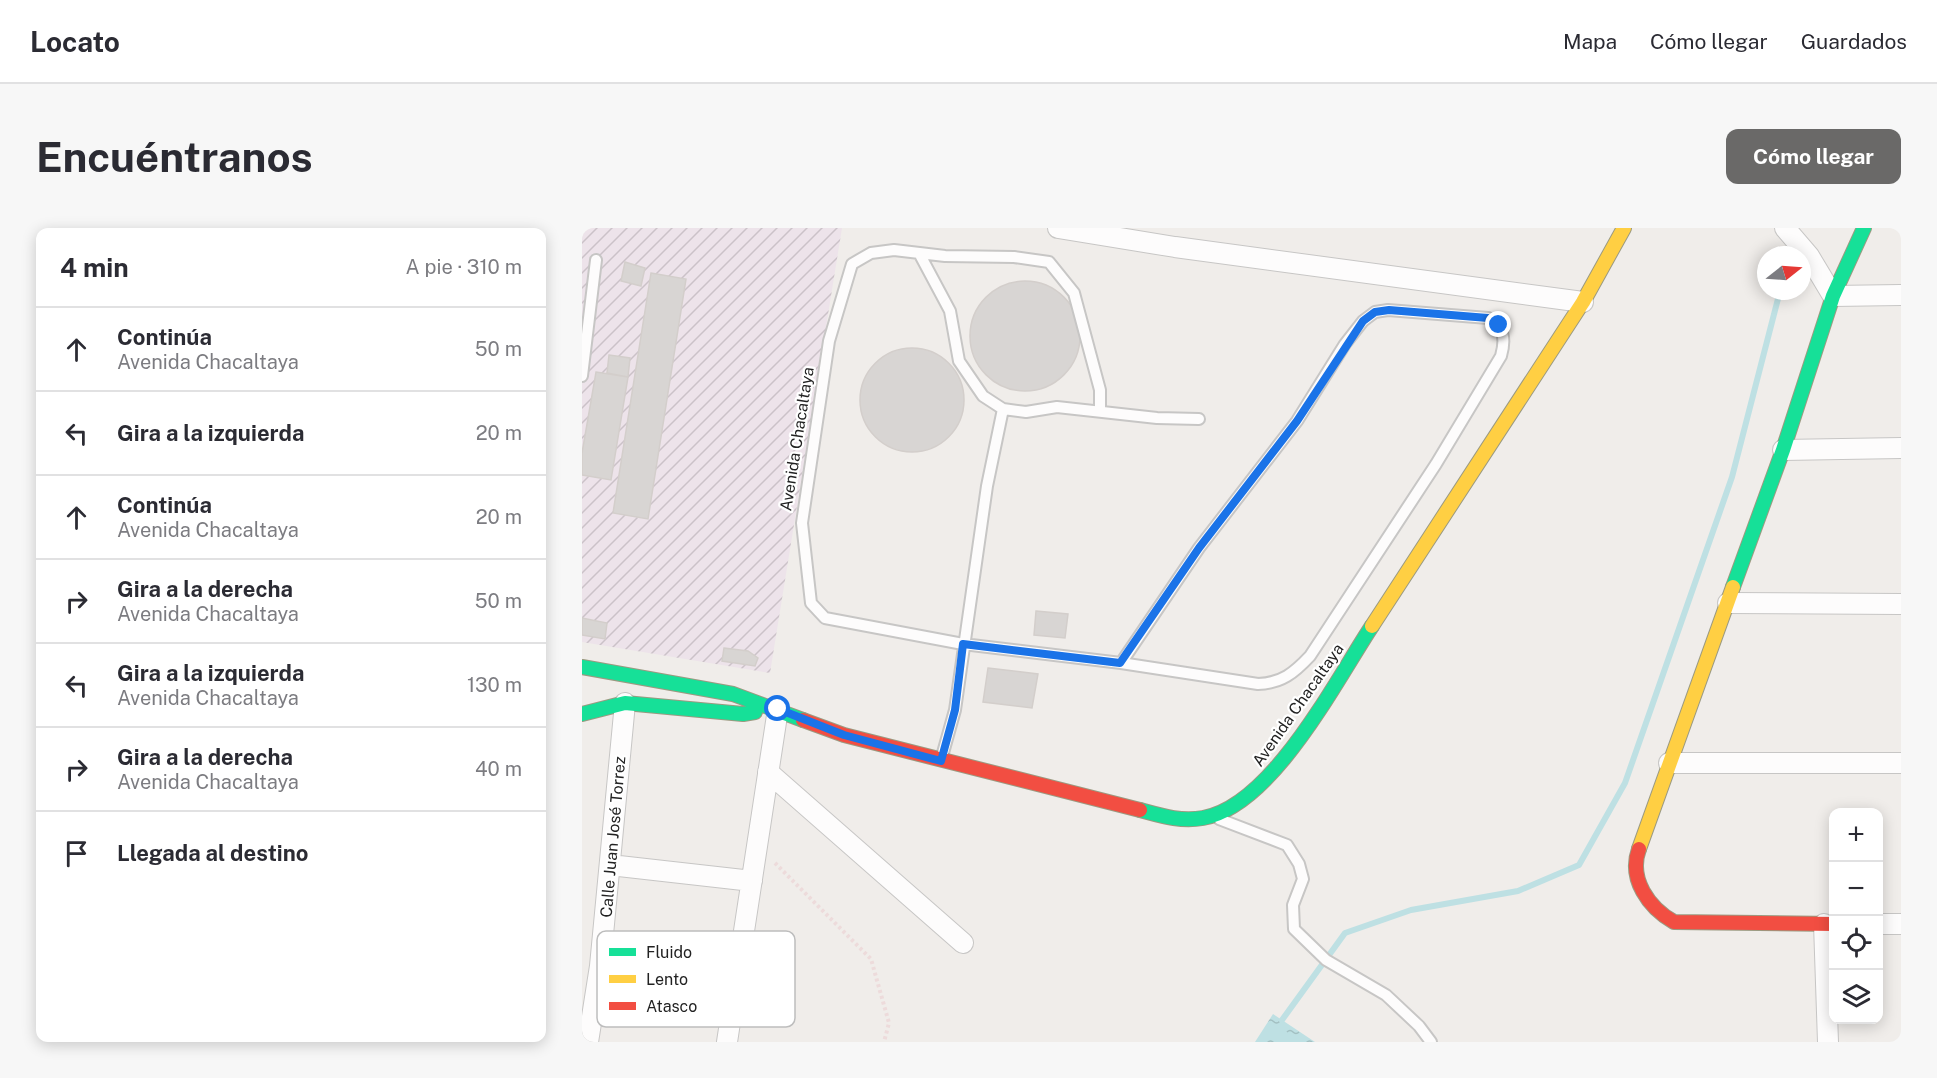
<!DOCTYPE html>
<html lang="es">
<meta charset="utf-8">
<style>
body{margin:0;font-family:"Public Sans",sans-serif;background:#f7f7f7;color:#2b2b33}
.controls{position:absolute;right:18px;bottom:18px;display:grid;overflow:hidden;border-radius:12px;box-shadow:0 3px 15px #0003}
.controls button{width:54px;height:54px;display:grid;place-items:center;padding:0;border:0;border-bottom:2px solid #e1e1e2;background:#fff;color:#2b2b33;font:30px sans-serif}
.compass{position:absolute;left:1175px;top:18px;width:54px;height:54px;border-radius:50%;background:#fff;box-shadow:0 3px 15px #0003;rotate:73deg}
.stop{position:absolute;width:18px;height:18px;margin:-14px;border:4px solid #1a73e8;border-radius:50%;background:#fff}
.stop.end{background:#1a73e8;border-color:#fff;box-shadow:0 2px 6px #0008}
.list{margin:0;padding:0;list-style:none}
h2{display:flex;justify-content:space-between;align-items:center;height:78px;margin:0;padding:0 24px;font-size:26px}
h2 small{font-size:20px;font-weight:400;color:#7c7c81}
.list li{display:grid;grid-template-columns:39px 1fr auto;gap:18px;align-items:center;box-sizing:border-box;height:84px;padding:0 24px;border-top:2px solid #e1e1e2}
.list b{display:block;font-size:22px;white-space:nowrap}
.list p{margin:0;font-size:20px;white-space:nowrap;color:#7c7c81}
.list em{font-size:20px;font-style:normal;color:#7c7c81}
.icon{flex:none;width:33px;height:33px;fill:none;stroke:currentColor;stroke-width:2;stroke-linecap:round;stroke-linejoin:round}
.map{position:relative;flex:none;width:1319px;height:814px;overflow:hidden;border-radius:12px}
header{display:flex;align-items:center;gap:36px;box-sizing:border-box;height:84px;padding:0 30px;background:#fff;border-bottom:2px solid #e1e1e2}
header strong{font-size:28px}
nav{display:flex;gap:33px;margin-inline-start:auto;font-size:21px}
.intro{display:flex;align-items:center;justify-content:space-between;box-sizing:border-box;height:144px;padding:0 36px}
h1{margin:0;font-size:42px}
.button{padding:15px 27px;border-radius:12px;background:#6a6968;color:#fff;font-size:21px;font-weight:700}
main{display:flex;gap:36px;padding:0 36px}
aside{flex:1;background:#fff;border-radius:12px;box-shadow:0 3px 15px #0003}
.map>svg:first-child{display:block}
.industrial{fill:url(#industrial-furrows)}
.water{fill:url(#water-ripples)}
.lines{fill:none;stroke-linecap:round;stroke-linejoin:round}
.stream{stroke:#bee0e3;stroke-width:6}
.building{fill:#d8d5d3;stroke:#d3cecb;stroke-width:1.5}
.lane-casing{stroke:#c7c6c5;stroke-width:14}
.street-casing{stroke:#c7c6c5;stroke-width:22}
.fast-casing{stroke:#9b9a81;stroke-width:16}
.slow-casing{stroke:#9b9a81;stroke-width:16}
.jam-casing{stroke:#9b9a81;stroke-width:16}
.path{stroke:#eddbdb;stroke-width:4;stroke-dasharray:3 3;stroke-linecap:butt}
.lane{stroke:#fdfcfc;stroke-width:10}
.street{stroke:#fdfcfc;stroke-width:20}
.fast{stroke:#16e098;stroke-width:14}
.slow{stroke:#ffcf43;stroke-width:14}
.jam{stroke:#f24e42;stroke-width:14}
.route{stroke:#1a73e8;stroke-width:8}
.labels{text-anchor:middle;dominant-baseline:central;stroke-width:4.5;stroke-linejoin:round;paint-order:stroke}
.street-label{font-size:16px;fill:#222;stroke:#fff}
.key{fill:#fff;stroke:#bdbdbd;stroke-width:1.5}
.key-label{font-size:16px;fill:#222}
</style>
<header>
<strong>Locato</strong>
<nav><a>Mapa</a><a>Cómo llegar</a><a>Guardados</a></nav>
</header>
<div class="intro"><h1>Encuéntranos</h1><a class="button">Cómo llegar</a></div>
<main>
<aside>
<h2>4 min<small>A pie · 310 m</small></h2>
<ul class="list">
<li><svg class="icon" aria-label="ahead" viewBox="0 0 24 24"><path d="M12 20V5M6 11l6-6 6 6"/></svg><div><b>Continúa</b><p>Avenida Chacaltaya</p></div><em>50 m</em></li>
<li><svg class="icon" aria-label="left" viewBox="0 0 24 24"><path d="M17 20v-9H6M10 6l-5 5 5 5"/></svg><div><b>Gira a la izquierda</b></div><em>20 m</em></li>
<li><svg class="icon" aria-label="ahead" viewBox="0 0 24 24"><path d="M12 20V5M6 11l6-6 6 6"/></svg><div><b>Continúa</b><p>Avenida Chacaltaya</p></div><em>20 m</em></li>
<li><svg class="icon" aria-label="right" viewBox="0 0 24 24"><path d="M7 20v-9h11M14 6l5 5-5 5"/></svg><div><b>Gira a la derecha</b><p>Avenida Chacaltaya</p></div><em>50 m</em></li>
<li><svg class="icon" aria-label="left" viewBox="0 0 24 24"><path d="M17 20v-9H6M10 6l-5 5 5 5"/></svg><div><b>Gira a la izquierda</b><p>Avenida Chacaltaya</p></div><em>130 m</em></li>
<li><svg class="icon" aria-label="right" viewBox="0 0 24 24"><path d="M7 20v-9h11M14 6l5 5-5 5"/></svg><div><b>Gira a la derecha</b><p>Avenida Chacaltaya</p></div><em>40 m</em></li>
<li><svg class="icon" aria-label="arrive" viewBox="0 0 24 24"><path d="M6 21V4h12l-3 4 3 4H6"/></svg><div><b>Llegada al destino</b></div></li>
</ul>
</aside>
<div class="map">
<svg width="1319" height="814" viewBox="0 0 1319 814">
<defs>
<pattern id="industrial-furrows" width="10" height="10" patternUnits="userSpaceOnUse" patternTransform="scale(1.5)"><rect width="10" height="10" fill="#ede3ea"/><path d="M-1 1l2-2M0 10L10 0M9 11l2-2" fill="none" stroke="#cbc2c8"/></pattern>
<pattern id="water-ripples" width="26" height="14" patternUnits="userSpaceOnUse" patternTransform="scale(1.5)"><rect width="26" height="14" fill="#bee0e3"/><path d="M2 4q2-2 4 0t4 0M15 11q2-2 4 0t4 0" fill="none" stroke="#a3c0c2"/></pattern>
</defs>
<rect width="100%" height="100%" fill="#f0edea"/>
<path class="industrial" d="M0,0H260L188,445L0,414Z"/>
<path class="water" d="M691,786L733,814H673Z"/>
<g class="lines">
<path class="stream" d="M1208,27L1210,15
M700,792L763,705L829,682L936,663L997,637L1043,555L1150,249L1198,63"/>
</g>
<path class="building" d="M43,34L63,40L59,58L39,53Z
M69,45L104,51L66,291L31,285Z
M388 108a55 55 0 1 1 110 0a55 55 0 1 1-110 0Z
M278 172a52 52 0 1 1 104 0a52 52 0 1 1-104 0Z
M27,127L48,130L46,149L25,145Z
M14,144L46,149L29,252L0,247V225Z
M454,383L486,386L483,410L452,407Z
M0,390L25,395L23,411L0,407Z
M142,420L166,423L176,430L173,438L140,433Z
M406,440L456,446L450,480L401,474Z"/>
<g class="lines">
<defs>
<path id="lane" d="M337,25L368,83L377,133L401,168L421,181L444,184L475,179L575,190L617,191
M0,148L14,32
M518,182V162L492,65L467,34L432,29L363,28L312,22L289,25L270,36L247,113L220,295L229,375L243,390L381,416L539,435L676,456C700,455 712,445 728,428L854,236L919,128C924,110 922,100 906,90L806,82L793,84L781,93L763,116L715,193L617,320L539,435
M359,532L373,482L405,258L421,181
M637,591L705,617L717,636L721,651L711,677L712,701L744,732L804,767L837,798L849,814"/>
<path id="street" d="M476,0L593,19L1001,74
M1203,0L1227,28L1251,68L1319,67
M1201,222L1319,220
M1146,375L1319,376
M1087,535H1319
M186,544L381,715
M28,637L170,653
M1242,696L1246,814
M1296,696H1319
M6,814L18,738L43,475
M145,814L196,481"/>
<path id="fast" d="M1151,359L1201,222L1251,68L1282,0
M0,439L151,466L221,492
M0,486L43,475L161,486L173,484
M558,582C580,588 599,594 621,590C690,578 753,454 790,398"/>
<path id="slow" d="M790,398L1001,74L1042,0
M1057,621L1151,359"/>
<path id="jam" d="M221,492L262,507L558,582
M1057,621C1046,651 1067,680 1092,694L1252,696"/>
</defs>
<use href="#lane" class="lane-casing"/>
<use href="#street" class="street-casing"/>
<use href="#fast" class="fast-casing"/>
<use href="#slow" class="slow-casing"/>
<use href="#jam" class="jam-casing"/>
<path class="path" d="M193,635L289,731L307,795L302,814"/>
<use href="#lane" class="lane"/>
<use href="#street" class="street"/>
<use href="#fast" class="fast"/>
<use href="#slow" class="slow"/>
<use href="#jam" class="jam"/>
</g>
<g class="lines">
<path class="route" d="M196,481L262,507L359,533L373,482L381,416L538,435L617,320L715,193L781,93L793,84L807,82L906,90L917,97"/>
</g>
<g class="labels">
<g class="street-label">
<text transform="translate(215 211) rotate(-81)">Avenida Chacaltaya</text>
<text transform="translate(716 477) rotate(-55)">Avenida Chacaltaya</text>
<text transform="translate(31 609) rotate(-85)">Calle Juan José Torrez</text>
</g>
</g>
<rect x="15" y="703" width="198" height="96" rx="9" class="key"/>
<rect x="27" y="720" width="27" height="8" fill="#16e098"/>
<rect x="27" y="747" width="27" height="8" fill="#ffcf43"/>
<rect x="27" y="774" width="27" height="8" fill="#f24e42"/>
<g class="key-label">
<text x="64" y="730">Fluido</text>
<text x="64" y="757">Lento</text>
<text x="64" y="784">Atasco</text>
</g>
</svg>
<div class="controls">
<button>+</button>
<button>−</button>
<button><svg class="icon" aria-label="locate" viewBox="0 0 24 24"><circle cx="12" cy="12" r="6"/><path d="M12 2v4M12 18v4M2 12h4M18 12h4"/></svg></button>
<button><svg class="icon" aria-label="layers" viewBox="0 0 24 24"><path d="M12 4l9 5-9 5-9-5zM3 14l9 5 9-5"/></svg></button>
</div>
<svg class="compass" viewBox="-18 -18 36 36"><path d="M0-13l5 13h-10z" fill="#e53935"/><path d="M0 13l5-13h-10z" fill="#7c7c81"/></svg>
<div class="stop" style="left:196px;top:481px"></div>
<div class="stop end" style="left:917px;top:97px"></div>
</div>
</main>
